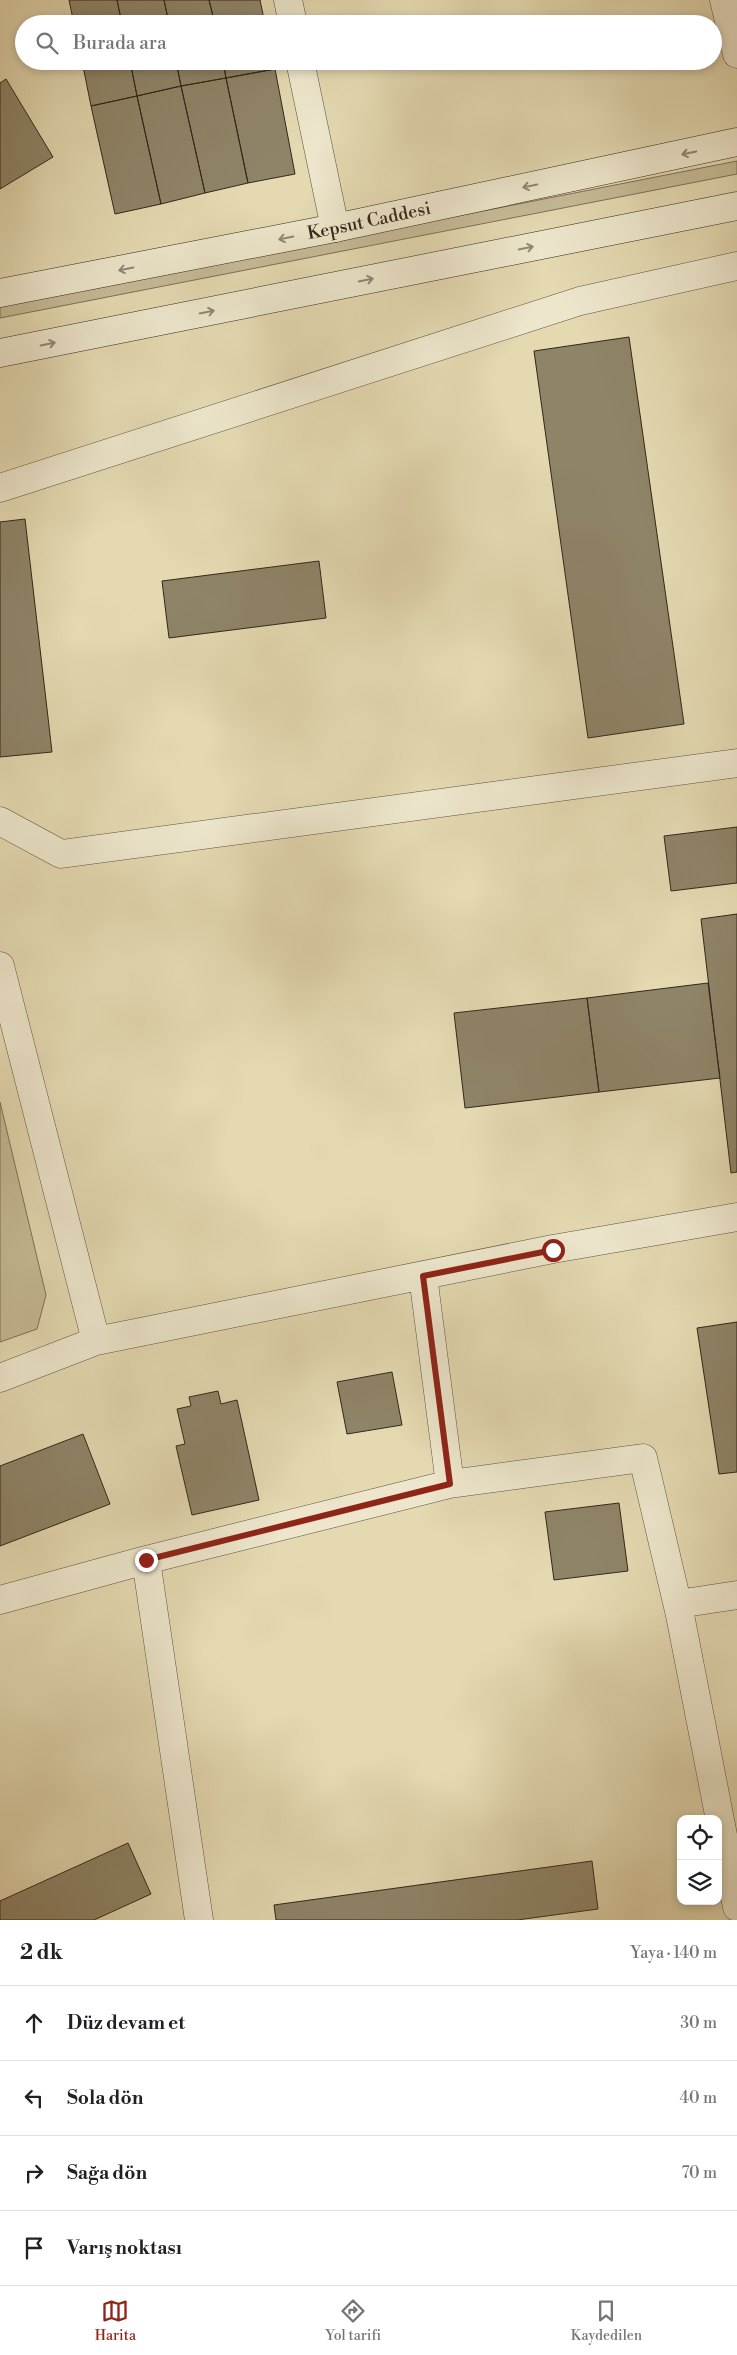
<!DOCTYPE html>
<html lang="tr">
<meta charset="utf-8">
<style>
body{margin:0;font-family:"Libre Bodoni",serif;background:#f2f2f2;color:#202124}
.controls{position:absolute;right:15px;bottom:15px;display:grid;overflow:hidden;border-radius:10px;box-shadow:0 2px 8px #0003}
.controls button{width:45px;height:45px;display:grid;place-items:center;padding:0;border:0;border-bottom:1px solid #e0e0e0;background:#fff;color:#202124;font:25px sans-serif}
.stop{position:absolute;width:15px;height:15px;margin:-11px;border:4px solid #8f2418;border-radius:50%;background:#fff}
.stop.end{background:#8f2418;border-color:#fff;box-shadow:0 1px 5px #0008}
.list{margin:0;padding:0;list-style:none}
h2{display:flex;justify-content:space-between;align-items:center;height:65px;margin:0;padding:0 20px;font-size:21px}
h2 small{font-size:16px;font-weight:400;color:#757577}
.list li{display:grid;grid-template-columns:32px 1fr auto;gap:15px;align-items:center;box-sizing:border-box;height:75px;padding:0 20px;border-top:1px solid #e0e0e0}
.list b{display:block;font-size:19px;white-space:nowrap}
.list em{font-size:16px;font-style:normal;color:#757577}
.icon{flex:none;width:28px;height:28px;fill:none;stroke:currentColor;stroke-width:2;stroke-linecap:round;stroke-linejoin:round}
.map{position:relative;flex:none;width:737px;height:1920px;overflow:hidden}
.search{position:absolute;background:#fff;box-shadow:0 2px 8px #0003;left:15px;right:15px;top:15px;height:55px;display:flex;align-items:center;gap:12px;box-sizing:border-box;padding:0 18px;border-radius:28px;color:#757577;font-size:19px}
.sheet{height:365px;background:#fff}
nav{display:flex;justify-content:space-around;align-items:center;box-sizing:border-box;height:70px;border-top:1px solid #e0e0e0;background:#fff;font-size:14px;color:#757577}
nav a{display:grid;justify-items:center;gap:2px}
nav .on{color:#8f2418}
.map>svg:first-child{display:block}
.green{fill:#c6bb97;stroke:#7c7258}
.building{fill:#8f8468;stroke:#322819}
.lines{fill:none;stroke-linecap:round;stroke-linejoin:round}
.minor-casing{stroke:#5e543f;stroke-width:29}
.secondary-casing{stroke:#322819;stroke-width:29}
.minor{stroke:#ede6cc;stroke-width:28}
.secondary{stroke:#ede6cc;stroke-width:28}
.oneway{stroke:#908772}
.route{stroke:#8f2418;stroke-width:6}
.labels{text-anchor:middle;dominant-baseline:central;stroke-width:4.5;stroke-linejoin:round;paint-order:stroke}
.street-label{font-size:18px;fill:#322819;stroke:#ede6cc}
</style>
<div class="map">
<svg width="737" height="1920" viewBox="0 0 737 1920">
<rect width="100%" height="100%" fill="#e4d9b1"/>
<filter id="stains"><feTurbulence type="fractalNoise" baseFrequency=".004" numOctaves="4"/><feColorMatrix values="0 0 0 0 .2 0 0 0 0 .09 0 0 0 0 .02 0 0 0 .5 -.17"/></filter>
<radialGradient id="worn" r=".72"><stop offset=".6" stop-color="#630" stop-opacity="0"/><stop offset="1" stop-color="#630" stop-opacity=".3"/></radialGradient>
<path class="green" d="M737,161V174L0,318V306Z
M0,1102L46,1295L37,1329L0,1342Z"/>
<path class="building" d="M69,0H117L122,24H74Z
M117,0H164L169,24H122Z
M164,0H209L215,24H169Z
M209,0H260L265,24H215Z
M82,61H130L137,96L91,106Z
M130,61H176L181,86L137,96Z
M176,61H223L226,78L181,86Z
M223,61H273L275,69L226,78Z
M275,69L295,174L248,183L226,78Z
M226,78L248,183L205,193L181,86Z
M6,79L53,157L0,189V83Z
M181,86L205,193L161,204L137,96Z
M137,96L161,204L115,214L91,106Z
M629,337L684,724L588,738L534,351Z
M25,519L52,752L0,757V522Z
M319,561L326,618L169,638L162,581Z
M737,827V883L671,891L664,836Z
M737,914V1172L731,1173L701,919Z
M708,983L720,1078L599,1092L587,998Z
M587,998L599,1092L465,1108L454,1013Z
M737,1322V1472L719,1474L697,1328Z
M392,1372L402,1425L347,1434L337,1382Z
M218,1391L221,1404L237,1400L259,1500L192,1515L176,1446L185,1444L177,1409L191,1406L189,1397Z
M83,1434L110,1504L0,1546V1466Z
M619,1503L628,1571L554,1580L545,1512Z
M128,1843L151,1894L94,1920H0V1901Z
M592,1861L598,1909L517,1920H276L274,1905Z"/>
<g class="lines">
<defs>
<path id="minor" d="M288,0L293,24
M724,0L737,54
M300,61L335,228
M0,488L580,301L737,266
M0,821L61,854L737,763
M0,966L96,1341
M0,1378L96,1341L553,1249L737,1217
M450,1484L643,1458L680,1615L737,1907
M0,1600L146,1560
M678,1604L737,1595
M199,1920L146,1560L450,1484L423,1276"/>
<g id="secondary">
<path id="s1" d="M0,293L335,228L737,142"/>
<path d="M0,353L737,206"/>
</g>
</defs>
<use href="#minor" class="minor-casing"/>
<use href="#secondary" class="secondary-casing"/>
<use href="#minor" class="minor"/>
<use href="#secondary" class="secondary"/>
</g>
<defs><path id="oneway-shaft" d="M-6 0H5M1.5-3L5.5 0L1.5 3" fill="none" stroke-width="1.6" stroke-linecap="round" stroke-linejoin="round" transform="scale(1.25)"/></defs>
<g class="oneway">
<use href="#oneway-shaft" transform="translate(689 153) rotate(168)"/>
<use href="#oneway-shaft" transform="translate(530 186) rotate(168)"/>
<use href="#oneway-shaft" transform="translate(286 238) rotate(169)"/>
<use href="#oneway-shaft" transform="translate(526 248) rotate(-11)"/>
<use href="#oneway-shaft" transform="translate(126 269) rotate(169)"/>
<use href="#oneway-shaft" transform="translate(366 280) rotate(-11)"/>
<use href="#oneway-shaft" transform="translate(207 312) rotate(-11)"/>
<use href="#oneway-shaft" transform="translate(48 344) rotate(-11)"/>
</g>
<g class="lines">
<path class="route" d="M146,1560L450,1484L423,1276L553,1250"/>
</g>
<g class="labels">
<g class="street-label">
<text stroke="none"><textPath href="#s1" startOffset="376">Kepsut Caddesi</textPath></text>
</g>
</g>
<rect width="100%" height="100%" filter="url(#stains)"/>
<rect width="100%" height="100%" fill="url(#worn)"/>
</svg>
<div class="controls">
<button><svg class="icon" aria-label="locate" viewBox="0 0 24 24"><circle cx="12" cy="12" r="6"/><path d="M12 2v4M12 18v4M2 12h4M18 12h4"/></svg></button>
<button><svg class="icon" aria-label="layers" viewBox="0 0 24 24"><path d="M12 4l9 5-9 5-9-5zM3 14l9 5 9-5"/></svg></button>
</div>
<div class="stop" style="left:553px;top:1250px"></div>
<div class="stop end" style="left:146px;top:1560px"></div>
<div class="search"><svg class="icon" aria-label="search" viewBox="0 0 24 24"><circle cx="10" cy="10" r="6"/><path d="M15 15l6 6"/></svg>Burada ara</div>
</div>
<section class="sheet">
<h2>2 dk<small>Yaya · 140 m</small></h2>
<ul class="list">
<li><svg class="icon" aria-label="ahead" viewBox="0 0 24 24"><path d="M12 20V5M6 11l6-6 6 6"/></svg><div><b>Düz devam et</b></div><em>30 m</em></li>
<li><svg class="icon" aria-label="left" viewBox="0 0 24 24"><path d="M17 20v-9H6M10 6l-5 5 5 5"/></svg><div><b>Sola dön</b></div><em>40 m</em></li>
<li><svg class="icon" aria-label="right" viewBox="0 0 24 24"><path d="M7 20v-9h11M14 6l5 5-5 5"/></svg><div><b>Sağa dön</b></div><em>70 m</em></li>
<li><svg class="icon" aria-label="arrive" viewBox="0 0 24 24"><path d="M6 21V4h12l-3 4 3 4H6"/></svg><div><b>Varış noktası</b></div></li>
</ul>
</section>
<nav>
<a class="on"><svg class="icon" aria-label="map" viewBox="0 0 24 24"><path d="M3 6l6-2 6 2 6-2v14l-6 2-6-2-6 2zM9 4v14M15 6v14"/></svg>Harita</a>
<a><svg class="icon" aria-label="directions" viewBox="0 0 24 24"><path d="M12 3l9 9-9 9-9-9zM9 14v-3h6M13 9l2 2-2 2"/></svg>Yol tarifi</a>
<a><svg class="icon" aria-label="saved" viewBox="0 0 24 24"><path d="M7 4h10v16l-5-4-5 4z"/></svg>Kaydedilen</a>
</nav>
